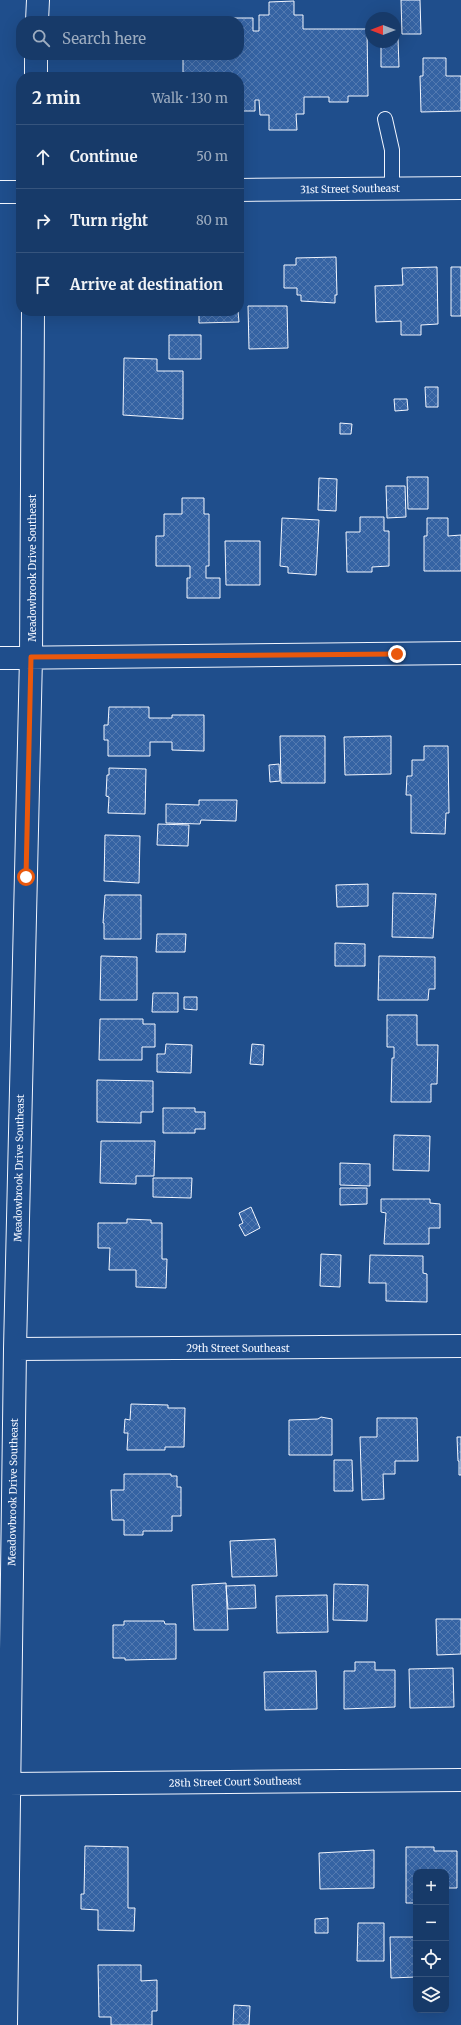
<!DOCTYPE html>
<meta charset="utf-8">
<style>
body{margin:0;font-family:Merriweather,serif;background:#20416f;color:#f1f3f6}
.controls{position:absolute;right:12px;bottom:12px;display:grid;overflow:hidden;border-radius:8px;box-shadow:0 4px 16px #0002}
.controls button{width:36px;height:36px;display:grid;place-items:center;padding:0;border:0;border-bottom:1px solid #36547d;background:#173a69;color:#f1f3f6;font:20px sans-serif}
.compass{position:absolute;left:365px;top:12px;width:36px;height:36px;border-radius:50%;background:#173a69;box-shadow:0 4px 16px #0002;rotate:270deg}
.stop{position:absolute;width:12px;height:12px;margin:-9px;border:3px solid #ea580c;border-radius:50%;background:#fff}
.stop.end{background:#ea580c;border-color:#fff;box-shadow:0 1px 4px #0008}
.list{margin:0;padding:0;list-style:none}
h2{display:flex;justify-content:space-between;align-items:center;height:52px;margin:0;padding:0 16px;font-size:17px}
h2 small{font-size:13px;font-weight:400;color:#9eadc0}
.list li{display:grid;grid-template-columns:26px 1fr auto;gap:12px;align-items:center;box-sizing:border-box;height:64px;padding:0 16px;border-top:1px solid #36547d}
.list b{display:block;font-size:15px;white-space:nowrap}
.list em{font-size:13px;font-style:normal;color:#9eadc0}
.icon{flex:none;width:22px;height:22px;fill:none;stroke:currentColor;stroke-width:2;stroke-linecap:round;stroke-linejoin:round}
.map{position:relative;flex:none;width:461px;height:2025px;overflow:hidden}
.search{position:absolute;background:#173a69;box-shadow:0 4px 16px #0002;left:16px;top:16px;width:228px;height:44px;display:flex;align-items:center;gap:10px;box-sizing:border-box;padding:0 14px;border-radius:16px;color:#9eadc0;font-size:15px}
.panel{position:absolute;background:#173a69;box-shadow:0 4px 16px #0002;left:16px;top:72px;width:228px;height:244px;border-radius:16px}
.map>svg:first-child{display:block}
.building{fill:url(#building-cross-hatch);stroke:#f2f6ff}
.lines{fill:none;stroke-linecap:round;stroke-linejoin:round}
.lane-casing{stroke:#f2f6ff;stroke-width:16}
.street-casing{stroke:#f2f6ff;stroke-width:24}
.lane{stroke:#1f4e8c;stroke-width:14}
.street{stroke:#1f4e8c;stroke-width:22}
.route{stroke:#ea580c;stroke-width:5}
.labels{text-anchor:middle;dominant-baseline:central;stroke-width:3;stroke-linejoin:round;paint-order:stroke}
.street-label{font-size:10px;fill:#f2f6ff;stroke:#1f4e8c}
</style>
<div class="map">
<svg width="461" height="2025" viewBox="0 0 461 2025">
<defs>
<pattern id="building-cross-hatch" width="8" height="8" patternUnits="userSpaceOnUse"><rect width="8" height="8" fill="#3563a3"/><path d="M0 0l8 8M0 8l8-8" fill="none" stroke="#537ab1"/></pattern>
</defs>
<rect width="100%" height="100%" fill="#1f4e8c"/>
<path class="building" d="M401,0H420L421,34H402Z
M294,1V15H303V29H367L368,96H348V102H329V97H304V114H296L297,130H269V115H260L259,100H255V111H239V77H183V55H239V21H191V18H253V31H259V15H269V2Z
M395,38H398L399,67H381V42H395Z
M423,58H446V76H461V111L421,112L420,76H423Z
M336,257L337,295H335V303L301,301V295H297V288H284V265H296V258Z
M437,267L438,324L421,325V335H401V321L376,322L375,286L403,285L402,268Z
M451,267H461V316H451Z
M248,306H287L288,348L249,349Z
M124,311H187V315L124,314Z
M199,311H238L239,322L199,323Z
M169,335H201V359H169Z
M124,358L157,359V371H183V419L123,415Z
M425,387H438V407H426Z
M394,399H407L408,410L395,411Z
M340,423L352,424L351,434H340Z
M407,477H428V509H408Z
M319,478L337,479L336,511L318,510Z
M386,486H405L406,517L387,518Z
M182,498H204V514H209V566H206V578H220V598H187V578H190V566H156V536H164V514H182Z
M360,517H384V531H389V566L372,567V572H347L346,532H360Z
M282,518L319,520L316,575L288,573V567L280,566Z
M427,518H448V536L461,535V571H424V536H427Z
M225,541H260V585H226Z
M109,707H149V718H172V715H204V751L172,750V742H150V756H108V740H104V725H108Z
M280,736H325V783H281Z
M391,736V774L345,775L344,737Z
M424,746H448L449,813H446L445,834L411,833V795H406L407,776H412V760H424Z
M279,764L280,781L270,782L269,765Z
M109,768L146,769L145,814L108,813L109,797L106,796L107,775H109Z
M199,800H237L236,821L201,820L200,824L166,823V804L199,805Z
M158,824L189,825L188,846L157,845Z
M105,835L140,836L139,883L104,881Z
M368,884V906L337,907L336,885Z
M393,893L436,894L433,938L392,937Z
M105,895H141V939H104V923H103Z
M157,934H186L185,952H156Z
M335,943L365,944V966H335Z
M101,956L137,957V1000H100Z
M379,956L435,957V989H429L428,1000H378Z
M153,993H178V1012H152Z
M184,997H197V1010L184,1009Z
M387,1015H417V1045H438L437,1084H431V1102H391L392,1058H394V1047H387Z
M100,1019H143V1024H155V1047H142V1060H99Z
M166,1044L192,1045L191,1073L157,1072V1054H165Z
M252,1044L264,1045L263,1065L250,1064Z
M97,1080L153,1081V1112H141V1123L97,1122Z
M163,1108H195V1112H205V1129H195V1133H163Z
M394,1135L430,1136L429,1171L393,1170Z
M101,1141H155L154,1176H136V1184L100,1183Z
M340,1163L370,1164V1186L340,1185Z
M153,1178H192L191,1198L153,1197Z
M340,1188H367V1204L340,1205Z
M381,1199H430V1203L440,1204V1228H429V1244H384L386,1213L381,1212Z
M251,1207L260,1228L245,1236L239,1225L243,1223L239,1213Z
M127,1219L151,1220V1223H162V1259H167L166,1288L136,1287V1270H109L110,1248H98V1223H127Z
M321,1254L341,1255L340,1287L320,1286Z
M370,1255L423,1256V1273L427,1274V1302L386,1301V1283H369Z
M131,1404L168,1405V1408H185L184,1447H165V1450H127L128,1433H124L125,1419L130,1420Z
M321,1417L332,1419V1455H289V1420L318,1419Z
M377,1418H417L418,1461H395V1474H383L384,1499L362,1500L360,1437H377Z
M457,1437H461V1475H459V1461H458Z
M334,1460H352L353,1491H334Z
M124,1474H171V1476H177V1487H181V1516H172V1531H143V1535H124V1520H112L111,1490H124Z
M275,1539L277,1576L232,1577L230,1541Z
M226,1583L228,1630H194L192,1585Z
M334,1584L368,1585L367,1621L333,1620Z
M255,1585L256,1608L228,1609L226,1586Z
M327,1595L328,1632L277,1633L276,1596Z
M436,1619H461V1654L437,1655Z
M124,1621H164L165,1624H176V1659L125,1660V1658H113V1625H124Z
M355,1662H375V1670H395V1707L344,1709V1671H355Z
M453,1668L454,1707L410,1708L409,1669Z
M316,1671L317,1709L265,1710L264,1672Z
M85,1846L128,1847V1908H135L134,1931L98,1930V1910L81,1909V1894H84Z
M406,1847H434V1851H457V1888H446V1872H416V1903H406Z
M374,1850V1888L320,1889L319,1853Z
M328,1918V1933H315V1919Z
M358,1923H384V1961H357Z
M390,1937H416V1977L391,1978Z
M98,1965H141V1981L157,1980V2011H152V2025H111V2017H99Z
M234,2005L250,2006L249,2025H233Z"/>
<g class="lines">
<defs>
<path id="lane" d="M385,119L392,150V189"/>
<path id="street" d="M37,21L38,0
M36,77V55
M239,190L461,188
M0,192H21
M0,658L461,653
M15,1349L461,1346
M8,1784L461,1780
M6,2025L15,1349L31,657L33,311"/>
</defs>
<use href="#lane" class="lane-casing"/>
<use href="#street" class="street-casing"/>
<use href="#lane" class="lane"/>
<use href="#street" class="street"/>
</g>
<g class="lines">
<path class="route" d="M26,877L31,657L397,654"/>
</g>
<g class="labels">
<g class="street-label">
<text transform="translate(350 189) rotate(-1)">31st Street Southeast</text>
<text transform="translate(32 568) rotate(-90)">Meadowbrook Drive Southeast</text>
<text transform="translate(19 1168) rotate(-89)">Meadowbrook Drive Southeast</text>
<text x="238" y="1348">29th Street Southeast</text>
<text transform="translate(13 1492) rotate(-89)">Meadowbrook Drive Southeast</text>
<text transform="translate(235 1782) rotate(-1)">28th Street Court Southeast</text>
</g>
</g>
</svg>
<div class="controls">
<button>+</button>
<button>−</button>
<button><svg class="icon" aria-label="locate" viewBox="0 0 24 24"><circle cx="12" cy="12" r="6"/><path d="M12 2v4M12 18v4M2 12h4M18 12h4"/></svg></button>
<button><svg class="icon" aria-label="layers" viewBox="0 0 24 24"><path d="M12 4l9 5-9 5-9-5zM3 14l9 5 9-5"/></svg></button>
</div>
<svg class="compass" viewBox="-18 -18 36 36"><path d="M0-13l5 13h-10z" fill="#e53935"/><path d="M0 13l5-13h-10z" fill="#9eadc0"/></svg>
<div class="stop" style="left:26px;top:877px"></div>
<div class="stop end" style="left:397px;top:654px"></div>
<div class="search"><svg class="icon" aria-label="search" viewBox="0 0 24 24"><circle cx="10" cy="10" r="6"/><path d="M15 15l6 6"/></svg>Search here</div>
<section class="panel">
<h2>2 min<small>Walk · 130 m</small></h2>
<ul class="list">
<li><svg class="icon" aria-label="ahead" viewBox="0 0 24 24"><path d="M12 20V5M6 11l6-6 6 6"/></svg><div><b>Continue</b></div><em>50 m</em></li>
<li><svg class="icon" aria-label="right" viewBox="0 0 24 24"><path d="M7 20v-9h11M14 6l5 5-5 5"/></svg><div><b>Turn right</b></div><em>80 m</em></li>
<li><svg class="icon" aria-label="arrive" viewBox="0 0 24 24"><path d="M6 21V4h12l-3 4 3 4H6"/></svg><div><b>Arrive at destination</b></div></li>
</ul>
</section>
</div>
